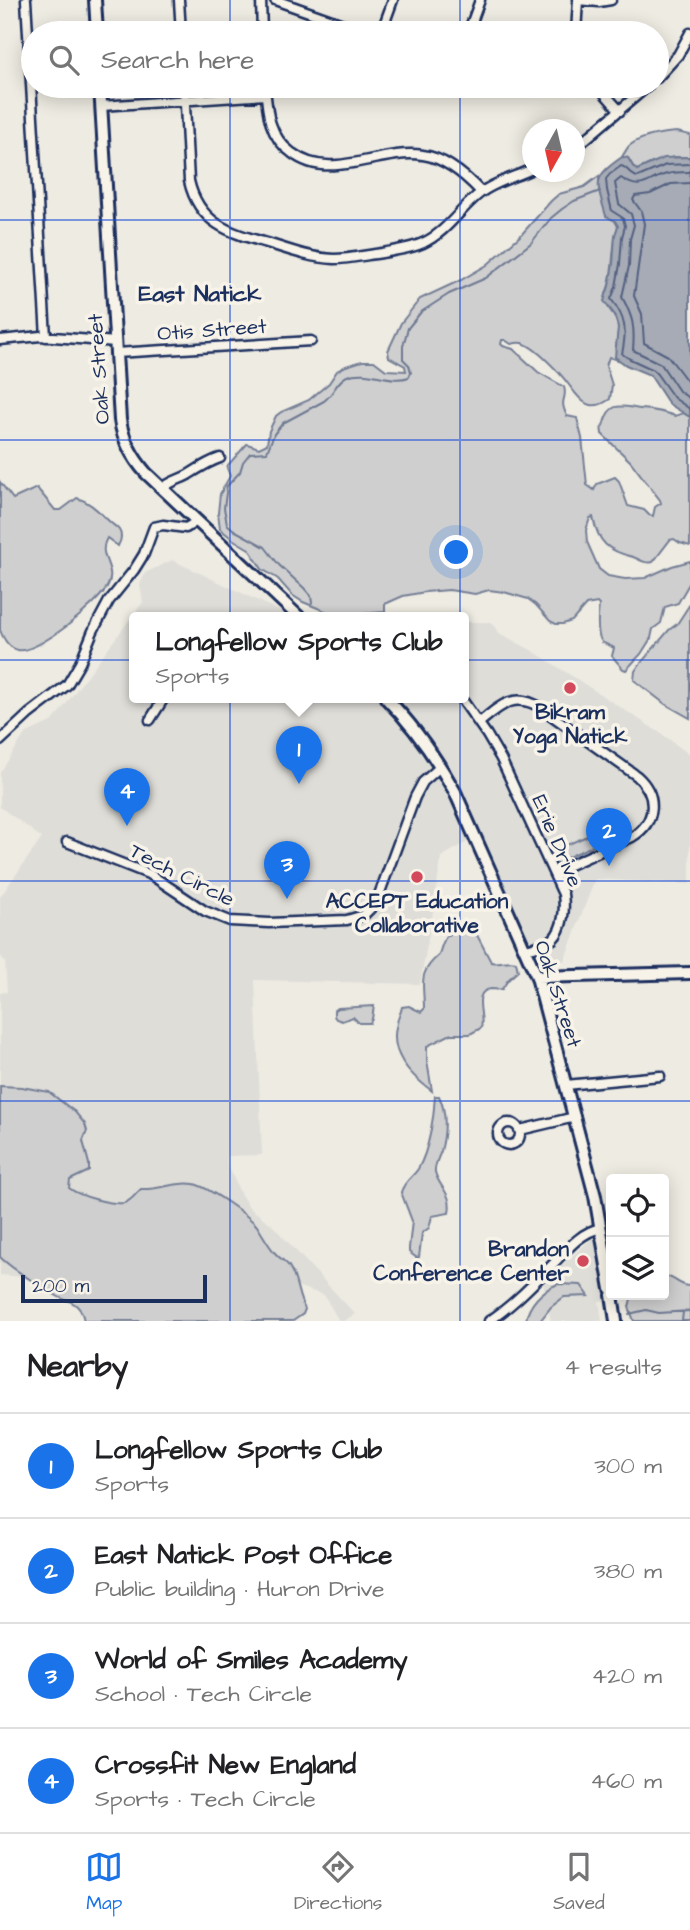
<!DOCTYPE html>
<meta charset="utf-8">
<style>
body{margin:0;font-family:"Architects Daughter",sans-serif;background:#f2f2f2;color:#202124}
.controls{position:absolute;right:21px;bottom:21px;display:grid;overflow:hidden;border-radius:7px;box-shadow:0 4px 18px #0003}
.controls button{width:63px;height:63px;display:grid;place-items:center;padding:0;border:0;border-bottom:2px solid #e0e0e0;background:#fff;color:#202124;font:35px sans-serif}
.compass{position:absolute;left:522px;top:119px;width:63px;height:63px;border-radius:50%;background:#fff;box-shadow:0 4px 18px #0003;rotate:188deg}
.scale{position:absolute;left:21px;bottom:18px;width:186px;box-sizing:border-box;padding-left:7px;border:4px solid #1b2f5e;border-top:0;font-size:19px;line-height:24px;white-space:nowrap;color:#1b2f5e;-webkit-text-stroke:5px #f7f3e8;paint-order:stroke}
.you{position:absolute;left:457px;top:553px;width:24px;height:24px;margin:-18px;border:5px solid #fff;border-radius:50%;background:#1a73e8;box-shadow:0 0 0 10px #1a73e833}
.badge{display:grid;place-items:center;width:46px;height:46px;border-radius:50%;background:#1a73e8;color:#fff;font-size:23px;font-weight:700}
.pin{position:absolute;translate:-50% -58px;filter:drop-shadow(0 2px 4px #0008)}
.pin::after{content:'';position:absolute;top:37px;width:24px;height:21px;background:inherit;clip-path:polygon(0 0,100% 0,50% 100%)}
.popup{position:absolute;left:129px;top:612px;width:340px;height:91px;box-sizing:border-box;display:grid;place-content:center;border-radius:7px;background:#fff;filter:drop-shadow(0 2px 5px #0005);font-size:23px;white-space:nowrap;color:#757577}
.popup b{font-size:26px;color:#202124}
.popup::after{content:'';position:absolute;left:50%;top:100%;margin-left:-14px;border:14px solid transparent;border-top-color:#fff}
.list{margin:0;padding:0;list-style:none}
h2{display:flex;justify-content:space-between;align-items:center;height:91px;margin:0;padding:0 28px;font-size:30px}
h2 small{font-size:23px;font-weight:400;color:#757577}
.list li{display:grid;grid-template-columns:46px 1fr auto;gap:21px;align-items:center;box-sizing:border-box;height:105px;padding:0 28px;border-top:2px solid #e0e0e0}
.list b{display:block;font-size:26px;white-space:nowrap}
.list p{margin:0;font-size:23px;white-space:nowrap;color:#757577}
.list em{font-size:23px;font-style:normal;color:#757577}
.icon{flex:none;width:38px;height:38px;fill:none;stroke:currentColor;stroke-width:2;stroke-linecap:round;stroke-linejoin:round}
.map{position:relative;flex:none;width:690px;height:1321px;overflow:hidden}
.search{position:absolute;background:#fff;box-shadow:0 4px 18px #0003;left:21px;right:21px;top:21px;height:77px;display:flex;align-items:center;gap:18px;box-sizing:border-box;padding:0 24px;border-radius:38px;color:#757577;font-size:26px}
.sheet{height:511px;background:#fff}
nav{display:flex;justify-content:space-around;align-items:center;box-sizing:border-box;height:98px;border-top:2px solid #e0e0e0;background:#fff;font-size:19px;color:#757577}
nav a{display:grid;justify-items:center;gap:4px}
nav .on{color:#1a73e8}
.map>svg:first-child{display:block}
.built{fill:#deddd8}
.green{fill:#cfcfcf;stroke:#757f96;stroke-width:2}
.water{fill:#a6abb5;stroke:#6e7992;stroke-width:2}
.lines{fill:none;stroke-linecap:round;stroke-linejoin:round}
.shore{stroke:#536181;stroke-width:2}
.stream{stroke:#6e7992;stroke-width:2}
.minor-casing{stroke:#1b2f5e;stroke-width:13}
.major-casing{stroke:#1b2f5e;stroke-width:16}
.minor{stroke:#f7f3e8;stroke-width:8}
.major{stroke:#f7f3e8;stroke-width:10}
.grid{fill:none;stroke:#1d4ed8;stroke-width:2;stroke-opacity:0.55}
.poi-dot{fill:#d1495b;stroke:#f7f3e8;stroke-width:2.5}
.labels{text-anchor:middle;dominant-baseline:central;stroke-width:7;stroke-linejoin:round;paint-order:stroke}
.street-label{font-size:21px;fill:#1b2f5e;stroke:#f7f3e8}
.poi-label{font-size:21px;font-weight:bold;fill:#1b2f5e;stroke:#f7f3e8}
.neighbourhood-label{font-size:23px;font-weight:bold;fill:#1b2f5e;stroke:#f7f3e8}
</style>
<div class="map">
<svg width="690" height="1321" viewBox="0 0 690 1321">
<rect width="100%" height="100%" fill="#eeebe2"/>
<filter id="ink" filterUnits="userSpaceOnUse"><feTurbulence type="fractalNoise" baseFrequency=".0143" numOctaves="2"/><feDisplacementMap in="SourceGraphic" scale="14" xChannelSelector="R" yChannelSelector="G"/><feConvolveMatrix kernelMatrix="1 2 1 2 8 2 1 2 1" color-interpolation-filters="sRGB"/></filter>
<g filter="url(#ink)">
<path class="built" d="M172,560L286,614L290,618H134V698H377L392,713L428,761L444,787L469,841L441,857L434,906L420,984L255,980L262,1155L228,1156V1165L241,1195L250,1208L271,1224L355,1314L343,1321H339L324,1295L262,1275L73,1281L0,1275V993L7,992L5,962L0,955V897L42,838L0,807V773L25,734L53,721L143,602L140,585L145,573Z
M464,622H491L499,633L533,651L662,734L690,755V884L595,879L564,961L539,962L473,816L455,782L431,745L394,698H464Z
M592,1238L598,1241L607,1300L599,1301L602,1321H551L543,1282Z"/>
<path class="green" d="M677,132L690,135V157H674L652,163L637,170L634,168L628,158L622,157C623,155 628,147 629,146C641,136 663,133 677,132Z
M599,176V183L618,226C612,244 614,263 610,281C609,289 603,295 606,303C609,311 617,316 618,327C619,338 613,349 617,360L609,357L606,366L612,385L610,399C589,414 580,400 569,385C561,374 535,346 522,343C517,342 516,343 511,344L505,340H502L501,344L503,346L513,349L538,372L564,387C568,400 558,398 567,416L577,418L582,438L587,485L594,490L597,484L615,477L619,481L628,506L644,510L649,515L653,516L655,507L661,503L660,500L630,461L602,434C601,425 601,431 604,423C610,401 621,406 641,409C653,410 664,412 675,416L683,413L690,417V546L680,543L674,539L670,540L653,562C645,564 641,560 633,557C608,551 598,543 593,517L590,518L586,530L587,542L599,569L608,576L625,579L645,578L672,566L690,561V582L678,603L665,607L661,623L653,629L651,638L641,654L626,670L623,669L612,656L614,648C613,647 603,643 602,642C596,635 598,614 599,605L597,603L586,605L572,621L563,624H556L550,621L536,605L528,599L504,592L489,590L475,594L449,590L425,592L403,596L385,604V612L344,615L330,613L303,602L292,595L278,579L262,569L249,549L234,540L220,529L218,513L220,494L230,476L227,468L228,465L247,444L259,448L267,444L269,431L276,416L281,412L309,400L329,383L337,371L346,366L362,361H374L386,370L406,371L405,366L389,357L388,351L401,323L420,299L461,280L487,265L521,235L551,201L559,194L584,187Z
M0,482L13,499L37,488L55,510H61L77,498C91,502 100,513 110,522C113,525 117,527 119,530C123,536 121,541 118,546L107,538C96,556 117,567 108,585C100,603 37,654 18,650C9,648 3,638 0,630Z
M690,604V718L665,704L634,680L635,671L640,664L669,630L677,624Z
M598,831L603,841L564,859L560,850L562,847Z
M469,927L477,935L491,962C499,964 508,959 516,962L518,971L508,980L502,989C498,990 495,989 491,989C471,991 485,1016 481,1028L470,1034H451L427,1046V1061L432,1091C410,1075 388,1053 397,1023C398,1017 401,1013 402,1007L409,1006L421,1012L424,1009C424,982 417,974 439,955C446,929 447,937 469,927Z
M374,1006L372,1019L370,1023H359L353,1017L342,1021L336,1019L334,1016V1010L338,1008Z
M0,1086L22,1087L49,1092L75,1112L85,1124L87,1131L83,1141L89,1164V1171L70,1180L69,1188C79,1196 111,1205 124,1203C132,1201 135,1194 141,1189C160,1190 176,1181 194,1184C208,1187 248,1215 257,1226C263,1235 268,1245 275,1253C280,1259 287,1262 290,1268C298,1281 297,1297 305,1309L303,1314L293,1321H84C83,1315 81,1310 77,1306C71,1300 63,1300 57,1296C39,1285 14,1271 0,1257Z
M435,1096H439C447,1113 446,1132 441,1151C439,1157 434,1165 435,1172C439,1188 453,1193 449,1213L432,1216L429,1228L422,1233L419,1257L417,1258L409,1252V1248L412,1221L401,1192C405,1180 412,1178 418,1169C429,1150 434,1117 435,1096Z
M664,1276C674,1276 680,1287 690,1286V1321H634L629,1307L632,1295H664Z
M558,1284L581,1285L589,1296L564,1297L551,1307L540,1321H526C528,1305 542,1290 558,1284Z"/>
<path class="water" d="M622,157L628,158L634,168L637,170L664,158L690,157V417L669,404L650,375L626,365L615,357L618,327L614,314L604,301L609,286L613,264L615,235L618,226L615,221L606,216C596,181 592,178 622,157Z"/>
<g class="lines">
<path class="shore" d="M690,164L666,165L638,177C630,176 628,167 621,166L610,174L606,179L607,190L612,211L623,218L625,226L622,237L620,264L616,287L611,299C626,318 627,330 622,354L630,359L654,370L674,398L690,409
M690,172C682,172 675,172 667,174C647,179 643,193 621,178L615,183L619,204L631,214L634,225L630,239L629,266L622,297C633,317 635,327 633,350L661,364L679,391L690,399
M690,183L671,184L650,194L635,196L633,200L641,211L644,224L634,296L642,314L644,343L668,356L690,385"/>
<path class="stream" d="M312,603L311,596L304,588L279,565L265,547L234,530L227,524L224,508L227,486L240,472L243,462L250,453L267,452L274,434L283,423L324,401C334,394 336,381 347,376C368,368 389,384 409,377L411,372L409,365L403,359V346L408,328L421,312L449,294L486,278L531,243L551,218L562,209L574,201L600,191
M629,1314L646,1310L659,1313L690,1311
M682,1321L683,1312"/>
<defs>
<path id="minor" d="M26,0L46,337
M179,0L181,33
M261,0L262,33
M275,0L368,33
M578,0L599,2L611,0
M381,33L393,0
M468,33L480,0
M576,33L578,0
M657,78L678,55L690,33
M184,86L189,181C199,224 229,232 267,243C289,250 311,258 334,259C350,259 366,255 382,253C396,250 410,249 423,243C447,232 460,209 479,194C494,182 515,177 532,169
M265,86C267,112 269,137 292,153C331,183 379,148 423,155C445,158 466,176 481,192
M598,86L620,111
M101,106L266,95
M574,149L648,86
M0,340L41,336L116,342
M116,353L311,341
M162,489C170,481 179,480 188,475C199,468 208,462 220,458
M461,698L487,735L501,759L563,894C565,908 564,928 553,939C546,945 534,947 525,949
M150,720L164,698
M479,723C500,706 514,691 541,708L637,776C658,795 657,822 632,837L554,872
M0,741L29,714L67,685L80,663L93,631L109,601L134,570L144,554L154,527L163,525L186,528L197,521
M67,842L151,875L205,911L230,921L269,923L347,920L364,915L376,903L415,797L423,782L440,767
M566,1085L660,1076
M498 1134a11 11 0 1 1 22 0a11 11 0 1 1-22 0Z
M520,1130L575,1117
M489,1321C512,1306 531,1286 550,1267C565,1252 580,1232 601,1228"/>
<path id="major" d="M95,0L97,33
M100,86L120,420C123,441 132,457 146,473L300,618
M386,698C414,726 436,758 455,792L537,977L595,1196L611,1289
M537,977L690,973
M612,1295L616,1321"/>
</defs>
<use href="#minor" class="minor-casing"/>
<use href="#major" class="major-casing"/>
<use href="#minor" class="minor"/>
<use href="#major" class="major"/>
</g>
</g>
<path class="grid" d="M230,0V33M460,0V33M230,86V1321M460,86V1321M0,220H690M0,440H690M0,660H690M0,881H690M0,1101H690"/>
<g class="poi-dot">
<circle cx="570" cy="688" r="7"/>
<circle cx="417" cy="877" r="7"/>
<circle cx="583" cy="1261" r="7"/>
</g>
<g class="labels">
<g class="street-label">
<text transform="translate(212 330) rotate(-4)">Otis Street</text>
<text transform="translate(99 369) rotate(-94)">Oak Street</text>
<text transform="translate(557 841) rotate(67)">Erie Drive</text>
<text transform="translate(182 875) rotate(27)">Tech Circle</text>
<text transform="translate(558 994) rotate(72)">Oak Street</text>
</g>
<g class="poi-label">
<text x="570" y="712">Bikram<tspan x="570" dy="24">Yoga Natick</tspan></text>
<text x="417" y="901">ACCEPT Education<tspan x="417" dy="24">Collaborative</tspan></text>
<text x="569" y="1249" text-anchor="end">Brandon<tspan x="569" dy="24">Conference Center</tspan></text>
</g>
<g class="neighbourhood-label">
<text x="200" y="294">East Natick</text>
</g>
</g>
</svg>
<div class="controls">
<button><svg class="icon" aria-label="locate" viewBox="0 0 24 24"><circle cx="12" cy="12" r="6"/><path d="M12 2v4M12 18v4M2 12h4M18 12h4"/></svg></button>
<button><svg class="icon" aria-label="layers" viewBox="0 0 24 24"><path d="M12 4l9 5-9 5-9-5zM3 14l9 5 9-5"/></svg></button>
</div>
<svg class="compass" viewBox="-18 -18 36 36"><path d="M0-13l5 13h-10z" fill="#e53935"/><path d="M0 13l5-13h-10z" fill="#757577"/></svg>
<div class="scale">200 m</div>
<div class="you"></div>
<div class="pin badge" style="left:299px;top:784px">1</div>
<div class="popup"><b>Longfellow Sports Club</b>Sports</div>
<div class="pin badge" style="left:609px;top:866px">2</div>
<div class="pin badge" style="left:287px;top:899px">3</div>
<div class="pin badge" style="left:127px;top:826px">4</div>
<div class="search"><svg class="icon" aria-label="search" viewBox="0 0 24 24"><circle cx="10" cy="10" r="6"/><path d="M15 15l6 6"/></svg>Search here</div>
</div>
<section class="sheet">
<h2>Nearby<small>4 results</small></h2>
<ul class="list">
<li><span class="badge">1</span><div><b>Longfellow Sports Club</b><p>Sports</p></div><em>300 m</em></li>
<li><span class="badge">2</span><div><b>East Natick Post Office</b><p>Public building · Huron Drive</p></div><em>380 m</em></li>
<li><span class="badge">3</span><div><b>World of Smiles Academy</b><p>School · Tech Circle</p></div><em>420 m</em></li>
<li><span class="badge">4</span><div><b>Crossfit New England</b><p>Sports · Tech Circle</p></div><em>460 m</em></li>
</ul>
</section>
<nav>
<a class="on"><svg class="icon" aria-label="map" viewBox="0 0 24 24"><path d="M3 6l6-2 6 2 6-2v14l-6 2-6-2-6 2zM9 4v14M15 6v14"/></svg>Map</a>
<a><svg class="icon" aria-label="directions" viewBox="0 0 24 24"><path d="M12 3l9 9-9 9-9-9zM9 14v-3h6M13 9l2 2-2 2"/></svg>Directions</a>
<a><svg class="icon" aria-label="saved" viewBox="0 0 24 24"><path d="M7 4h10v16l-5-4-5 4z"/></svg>Saved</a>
</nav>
